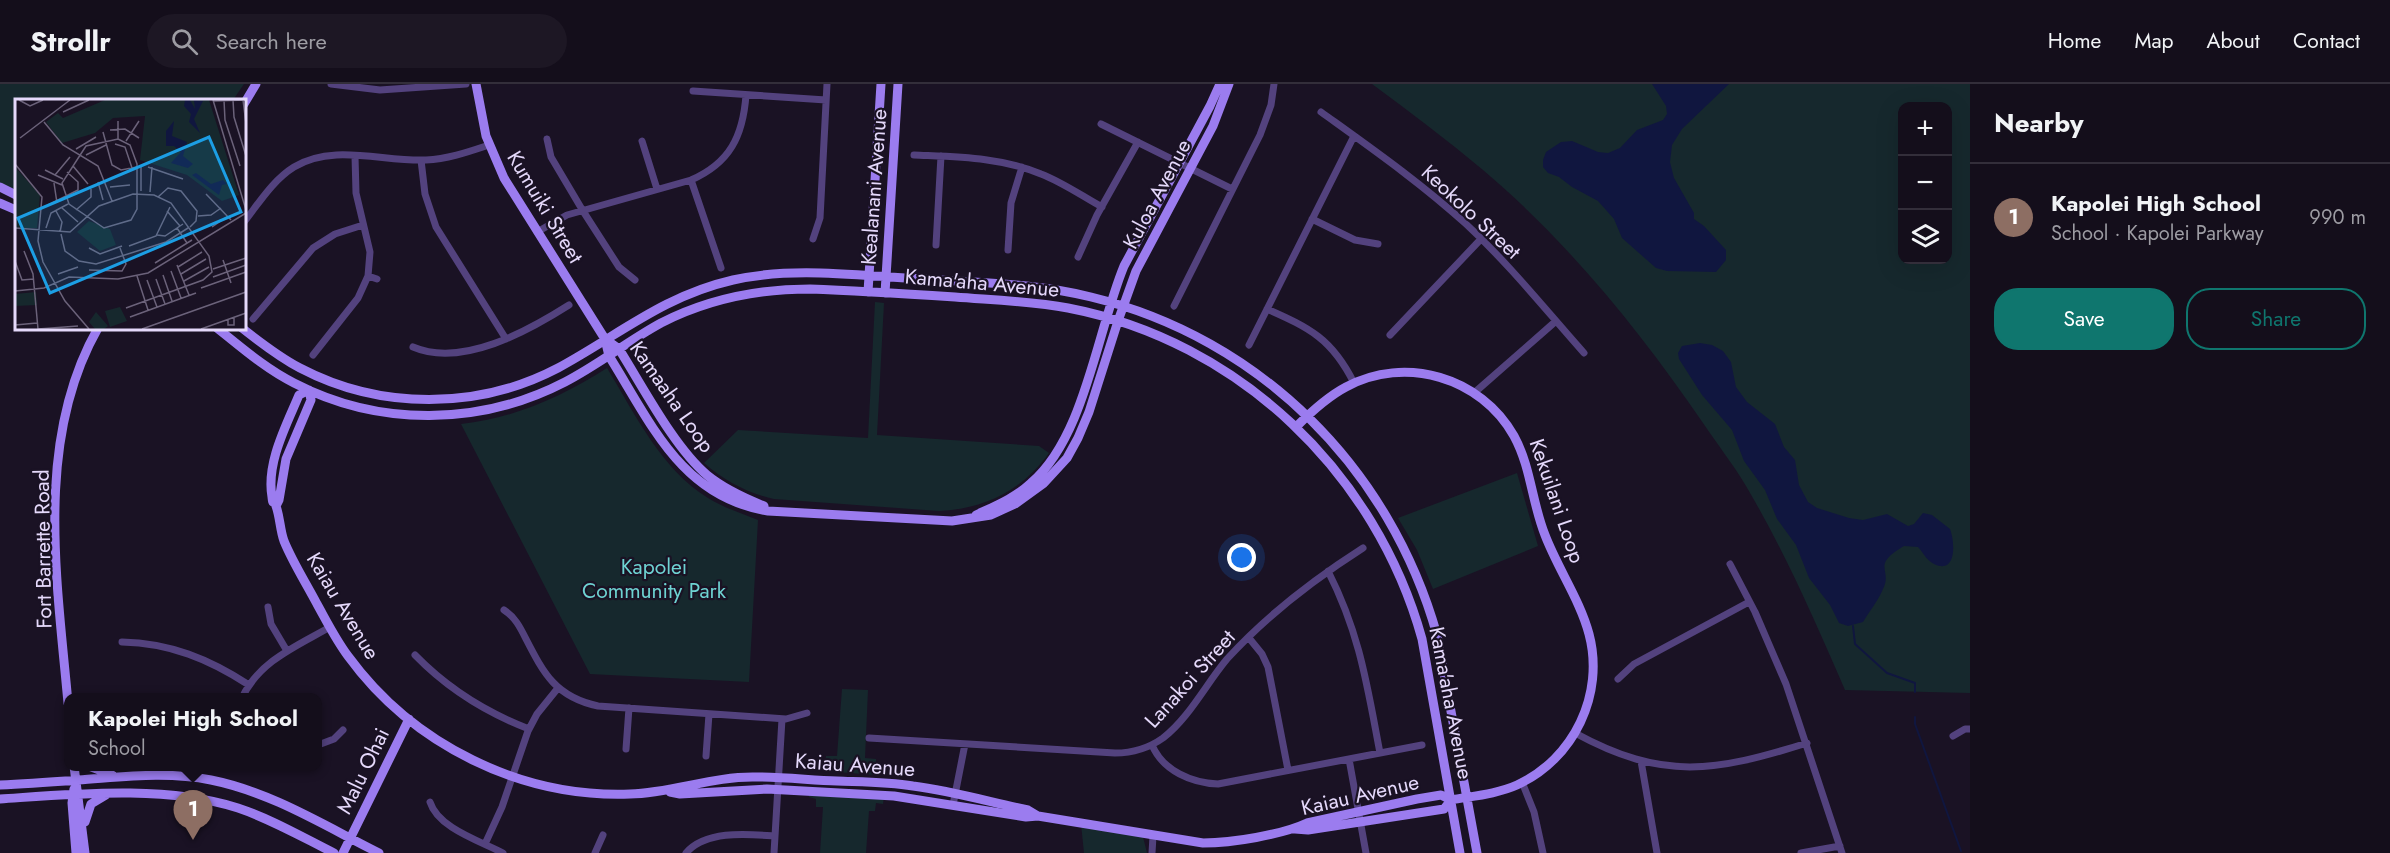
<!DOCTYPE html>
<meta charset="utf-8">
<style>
body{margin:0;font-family:Jost,sans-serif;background:#1d1724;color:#f1f3f6}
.controls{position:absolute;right:18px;top:18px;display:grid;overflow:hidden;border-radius:12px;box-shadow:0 6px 24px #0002}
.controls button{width:54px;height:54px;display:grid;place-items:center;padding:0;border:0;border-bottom:2px solid #332e3a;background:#140e1b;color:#f1f3f6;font:30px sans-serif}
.you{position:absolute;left:1242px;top:474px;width:21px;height:21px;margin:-15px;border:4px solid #fff;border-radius:50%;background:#1a73e8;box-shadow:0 0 0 9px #1a73e833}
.badge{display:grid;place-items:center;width:39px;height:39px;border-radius:50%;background:#0f766e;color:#fff;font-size:20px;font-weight:700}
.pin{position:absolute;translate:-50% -50px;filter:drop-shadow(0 2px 3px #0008)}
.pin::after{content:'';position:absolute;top:32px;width:21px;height:18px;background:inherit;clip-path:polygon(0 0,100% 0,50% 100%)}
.popup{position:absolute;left:64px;top:609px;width:258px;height:78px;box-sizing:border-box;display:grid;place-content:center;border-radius:12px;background:#140e1b;filter:drop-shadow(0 2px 4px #0005);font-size:20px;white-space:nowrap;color:#9d9ca3}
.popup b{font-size:22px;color:#f1f3f6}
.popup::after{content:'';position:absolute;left:50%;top:100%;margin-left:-12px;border:12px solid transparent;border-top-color:#140e1b}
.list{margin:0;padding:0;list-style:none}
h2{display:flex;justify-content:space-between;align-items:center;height:78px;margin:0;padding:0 24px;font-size:26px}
h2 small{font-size:20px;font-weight:400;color:#9d9ca3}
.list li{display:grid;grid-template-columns:39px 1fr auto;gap:18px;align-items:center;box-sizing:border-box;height:108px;padding:0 24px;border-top:2px solid #332e3a}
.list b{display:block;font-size:22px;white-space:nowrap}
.list p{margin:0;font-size:20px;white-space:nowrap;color:#9d9ca3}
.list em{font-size:20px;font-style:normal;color:#9d9ca3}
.actions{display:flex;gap:12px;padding:18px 24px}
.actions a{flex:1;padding:14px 0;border:2px solid #0f766e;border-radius:24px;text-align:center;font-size:21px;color:#0f766e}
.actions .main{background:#0f766e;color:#fff}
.icon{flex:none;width:33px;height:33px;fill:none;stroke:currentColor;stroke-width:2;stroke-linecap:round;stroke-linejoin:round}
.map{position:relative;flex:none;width:1970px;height:769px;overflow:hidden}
header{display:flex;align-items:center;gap:36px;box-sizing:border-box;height:84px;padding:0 30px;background:#140e1b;border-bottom:2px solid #332e3a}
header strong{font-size:28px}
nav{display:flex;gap:33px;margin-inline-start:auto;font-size:21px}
.search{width:420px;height:54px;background:#1d1724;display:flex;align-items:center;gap:15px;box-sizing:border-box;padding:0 21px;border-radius:33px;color:#9d9ca3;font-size:22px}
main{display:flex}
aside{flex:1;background:#140e1b}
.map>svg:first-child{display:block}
.green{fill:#16282d;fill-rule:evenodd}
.water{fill:#10163f}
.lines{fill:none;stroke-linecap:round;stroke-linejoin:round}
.stream{stroke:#10163f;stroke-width:2}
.street{stroke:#53427e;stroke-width:7}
.secondary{stroke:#9b7cef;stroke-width:9}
.labels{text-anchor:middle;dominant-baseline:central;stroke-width:4.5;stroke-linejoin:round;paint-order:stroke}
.street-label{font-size:21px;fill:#e5d9fb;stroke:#1a1224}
.park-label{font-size:21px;fill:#6ed2d2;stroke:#1a1224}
.inset-road{fill:none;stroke:#6b627a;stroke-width:1.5}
.view{fill:#1c9ee4;fill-opacity:0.15;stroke:#1c9ee4;stroke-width:3}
.inset-edge{fill:none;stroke:#e5d9fb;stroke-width:3}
</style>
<header>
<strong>Strollr</strong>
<div class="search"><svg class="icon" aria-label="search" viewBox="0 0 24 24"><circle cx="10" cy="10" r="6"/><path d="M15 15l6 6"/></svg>Search here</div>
<nav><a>Home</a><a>Map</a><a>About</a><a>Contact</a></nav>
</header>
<main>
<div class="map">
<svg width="1970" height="769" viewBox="0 0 1970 769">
<rect width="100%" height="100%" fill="#1a1224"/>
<path class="green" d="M0,0H244L233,16H16V107L0,99Z
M1372,0H1970V609L1845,606C1815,537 1785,468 1746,402C1733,380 1717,360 1703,339C1640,247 1568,158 1483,86C1447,56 1410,28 1372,0ZM1902,22H1948V176H1902Z
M875,218L884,219L877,351L1039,362L1049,369C1023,406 984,425 939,427L774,415C747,409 725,397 704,379L738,346L868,354Z
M607,284C635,330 661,385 708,414C724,424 741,429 758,436L749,598L590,590L461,340C515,334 561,313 607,284Z
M1517,389L1538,462L1433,505L1417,466L1398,434Z
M842,605L868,606L865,674L876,675V691L813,686V679L825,680L826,672H837Z
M809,706L884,711L883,720L876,719L875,727H869L866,769H820L823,723H816V715L809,713Z
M1081,740L1143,753L1147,769H1084Z"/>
<path class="water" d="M1652,0H1729L1682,45L1672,61L1670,78L1674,94L1694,129V135L1704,142L1726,166V176L1716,188L1667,187L1656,184L1622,154L1614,135L1598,117L1572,103L1559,93L1548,89L1543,83V76L1546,68L1561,58L1572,57L1598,68L1608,69L1620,64L1637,46L1663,36L1667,30L1666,22Z
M1700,259L1712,261L1723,267L1731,278L1736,303L1747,318L1775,340L1784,363L1795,376L1799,401L1808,418L1817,424L1849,434L1863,436L1887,430L1908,442L1914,440L1923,429L1932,431L1950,445C1955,458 1957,491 1934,480C1926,476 1923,468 1918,463L1904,462C1870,482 1893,485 1883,505C1878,517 1869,528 1863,538L1848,542L1839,539L1830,521L1809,494L1796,461L1777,435L1765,406L1744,377L1732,346L1702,311L1679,275L1678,269L1682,262Z"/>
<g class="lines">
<path class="stream" d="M1853,542L1855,560L1887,589L1915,599V608
M1915,633V640L1961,767"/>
<path class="street" d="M331,0L380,6L466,0
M693,7L826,16
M1321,28C1371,64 1421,99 1466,140C1509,180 1545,225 1584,269
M1101,40L1232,105
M547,55L551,73L583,127L619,183L635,196
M642,57L657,105
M914,71C957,73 1001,73 1041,90C1062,98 1082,112 1102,123
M421,76L425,110L436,143L506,255
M691,96L721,184
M1312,135L1355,156L1378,160
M244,138C259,119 273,96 294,83C333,59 383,78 426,76C448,75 468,68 489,61
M537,148L567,131L691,96C730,79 743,52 746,11
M813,155L820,134L827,0
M936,161L941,72
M1008,166L1011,119L1022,83
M1078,173L1097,131L1138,58
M368,192L377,195
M1174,222L1260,51L1271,21L1274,0
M1267,225C1310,244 1332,255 1354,299
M253,235L313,164L335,150L363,141
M1390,251L1481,155
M1249,261L1354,52
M413,263C462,284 528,247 569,221
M313,271L358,214L368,192L370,168L356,109L355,72
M1474,309L1556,237
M1730,480L1755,528L1786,600L1842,769
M1328,487C1360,550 1367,601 1380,669
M268,523L271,540L287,567
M504,526C515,533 520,543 526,555C544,590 556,613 598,622L786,635L807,629
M1249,554L1262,570L1268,583L1288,686
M122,558C170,559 209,575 249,601
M415,571C448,605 485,628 529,645
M1618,595L1634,580L1749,518
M242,614C259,577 297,562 330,543
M1575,649C1663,697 1715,688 1807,659
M1953,652L1965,645H1970
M869,654L1115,669C1133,669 1149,664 1163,654C1189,634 1206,600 1227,575C1267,531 1313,496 1363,464
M318,661L334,655L343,646
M1152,661C1163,687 1192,699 1218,700L1422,661
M626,665L629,624
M706,672L709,630
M1349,675L1366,769
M1641,677L1657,769
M1522,698L1534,728L1543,769
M430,718C438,744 480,757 503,769
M953,721L965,660
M485,760L502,723L528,647L537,630L558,604
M595,769L603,751
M686,769C706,746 747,750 775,752
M774,769L782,635
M1152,769L1153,752
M1801,769L1840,762"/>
<path class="secondary" d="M476,0L486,52L504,94L605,255L619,265C643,303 674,363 707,391C724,405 744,414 764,422
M244,20L256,0
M0,103L16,111
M0,119L16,126
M868,208L881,0
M885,209L898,0
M217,244C242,264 266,285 294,299C379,343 480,342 565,298C598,281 628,257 661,239C708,215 758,205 810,205C858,207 907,210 955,213C993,216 1031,217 1068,224C1239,257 1376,389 1422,555L1460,769
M242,244C261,259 279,273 300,284C380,326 478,326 558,284C619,251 663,212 733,196C795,182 860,192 923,195C979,199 1036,199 1091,213C1260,254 1390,384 1437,551L1477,769
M605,255L609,272C651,339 681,413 768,427L952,437L991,431L1015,420L1044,399L1067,374L1078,354L1089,328L1118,237L1136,187L1213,42L1229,0
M309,306L299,311C286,342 266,379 272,413C273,423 273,413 276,422C280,433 280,446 284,457C293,479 306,499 317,520C327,538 336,556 348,572C413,661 521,714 630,710C673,709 713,692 756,693C783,693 810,696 837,697C862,698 888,698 913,702C952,707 990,718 1028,726L1038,732
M1297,342C1312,327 1327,313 1346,303C1405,271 1481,293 1514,352C1531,383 1532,419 1545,451C1558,485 1580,516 1589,550C1605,610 1574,675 1517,701C1497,710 1473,712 1451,716
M276,422L279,416L286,375L311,316L309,306
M976,431C995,422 1015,414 1031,399C1085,353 1097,247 1124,182L1210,22L1220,0
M68,619C57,496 34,356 98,244
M74,682L85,769
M89,682L112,691
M0,701C26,700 52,698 78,696C123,693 166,687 211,696C271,708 325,742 379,769
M74,705L72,719L76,769
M670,708L680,710L767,705L894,712L1026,733L1038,732L1203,759C1232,759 1281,751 1307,739L1417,715L1441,711L1451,716
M0,715C75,710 165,701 238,724C271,735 302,753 334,769
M85,738L91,720L106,711
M1295,745L1308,746L1444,725L1451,716
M343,769L409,635"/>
</g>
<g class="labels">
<g class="street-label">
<text transform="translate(874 103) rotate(-86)">Kealanani Avenue</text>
<text transform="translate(1157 110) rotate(-62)">Kuloa Avenue</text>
<text transform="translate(545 123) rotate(59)">Kumuiki Street</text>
<text transform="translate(1471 128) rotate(43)">Keokolo Street</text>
<text transform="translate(982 199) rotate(5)">Kama'aha Avenue</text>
<text transform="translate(672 313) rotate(55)">Kamaaha Loop</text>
<text transform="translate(1557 417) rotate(71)">Kekuilani Loop</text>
<text transform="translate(43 465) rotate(-91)">Fort Barrette Road</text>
<text transform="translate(343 522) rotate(59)">Kaiau Avenue</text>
<text transform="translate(1190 595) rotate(-48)">Lanakoi Street</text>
<text transform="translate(1451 619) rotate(79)">Kama'aha Avenue</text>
<text transform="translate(855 681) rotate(4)">Kaiau Avenue</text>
<text transform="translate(363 687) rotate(-64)">Malu Ohai</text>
<text transform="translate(1360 711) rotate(-13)">Kaiau Avenue</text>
</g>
<g class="park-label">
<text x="654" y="483">Kapolei<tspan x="654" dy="24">Community Park</tspan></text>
</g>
</g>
<g transform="translate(15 15)">
<rect width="231" height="231" fill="#1a1224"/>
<path d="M90,1H194L224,96L207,102L172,76L125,61L130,17L98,19L80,34L47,44L31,23L43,14L48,19ZM0,68L25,96L22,129H0ZM74,122L95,130L101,146L85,152L62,133ZM21,193L22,206L0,207V195ZM105,208L112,222L95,228L90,212ZM81,213L93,227L89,230H80L74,223Z" fill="#16282d"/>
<path d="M170,1H175L180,10L179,1L188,2L179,20L185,34L174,23L176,15L169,7ZM159,22L157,37L172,43L168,57L178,65L173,69L156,64L166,53L159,47H151V32ZM181,74L196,85L208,81L212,85L207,86L204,96L177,76Z" fill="#10163f"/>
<path class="inset-road" d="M4,1L15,7L28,1M198,1L231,111M209,1L210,21L225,67M218,1L219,18L231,57M228,1L231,25M198,2L231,1M48,13L74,1M103,22V40M29,23L48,46L83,67L97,102M95,31L110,30L124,39M88,33L97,66L106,71L122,68M5,39L55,1M103,40L115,46L122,65V110L116,121L89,129L54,105L47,84L71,47ZM111,42L124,22M100,45L110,48L117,69M61,50L81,38M71,56L91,46M0,65L27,98L23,142L28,163L50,202L74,230M58,67L73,85M133,68L168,80M30,71L48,80M23,76L47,86M40,76L55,58M83,83L88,101M39,84L42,104M95,88L115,86M126,92V66M135,93L137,68M191,95L216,121M143,98L153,89L166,92L182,112L181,122L175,128M33,106L63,91V83L52,73M47,109L63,123M61,111L76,98V90M41,112L47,123L45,133M152,112L165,127M183,117L196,116L206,109M197,128L213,117M0,129L55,133L84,107L118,95L139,96L156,104L194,157L197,173L188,181L111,209M31,129L36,114L53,105M162,129L172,144M46,135L50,152L64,162L81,165L151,143L173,129M142,136L150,137L168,125M114,147L141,137L155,108M74,149L85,155L107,147M9,152L18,175L23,230M208,161L216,184M0,162L7,181L19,180M140,164L177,141M162,166L174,196M163,168L187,153M198,170L231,159M74,171L107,172L111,165L105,149M156,172L166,199M43,175L63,168M166,175L191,160M148,176L157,202M122,177L133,211M198,178L231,166M141,180L150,205M132,181L142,208M169,182L194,168M186,189L231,173M0,192L29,189L54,178L103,180L133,174L231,114M115,218L181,194M213,221V226H219V218M0,226L22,224M23,230L63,227M127,230L231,193M186,230L231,214"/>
<path class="view" d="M194,38L226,113L35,194L3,119Z"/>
<rect width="231" height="231" class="inset-edge"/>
</g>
</svg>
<div class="controls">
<button>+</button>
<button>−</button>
<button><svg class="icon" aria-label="layers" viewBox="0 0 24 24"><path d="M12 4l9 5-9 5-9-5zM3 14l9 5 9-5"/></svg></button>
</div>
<div class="you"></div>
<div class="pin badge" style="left:193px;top:756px;background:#8d6e63">1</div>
<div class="popup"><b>Kapolei High School</b>School</div>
</div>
<aside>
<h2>Nearby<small></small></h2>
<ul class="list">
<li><span class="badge" style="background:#8d6e63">1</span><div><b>Kapolei High School</b><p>School · Kapolei Parkway</p></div><em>990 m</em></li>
</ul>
<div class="actions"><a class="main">Save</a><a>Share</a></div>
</aside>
</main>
